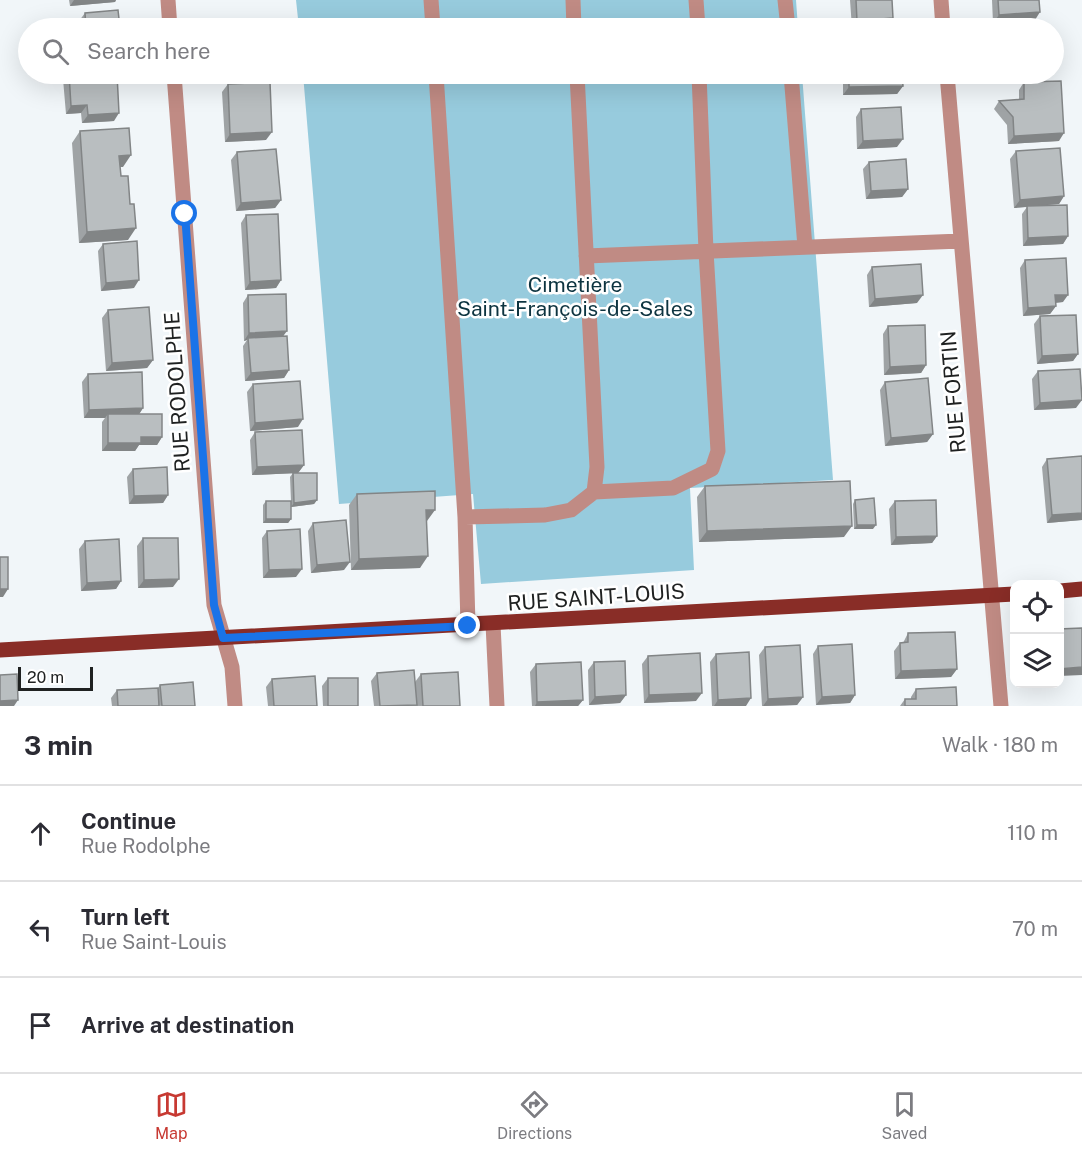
<!DOCTYPE html>
<meta charset="utf-8">
<style>
body{margin:0;font-family:"Public Sans",sans-serif;background:#f2f2f3;color:#2b2b33}
.controls{position:absolute;right:18px;bottom:18px;display:grid;overflow:hidden;border-radius:12px;box-shadow:0 6px 24px #0002}
.controls button{width:54px;height:54px;display:grid;place-items:center;padding:0;border:0;border-bottom:2px solid #e1e1e2;background:#fff;color:#2b2b33;font:30px sans-serif}
.scale{position:absolute;left:18px;bottom:15px;width:75px;box-sizing:border-box;padding-left:6px;border:3px solid #1f2121;border-top:0;font-size:16px;line-height:21px;white-space:nowrap;color:#1f2121;-webkit-text-stroke:4px #fff;paint-order:stroke}
.stop{position:absolute;width:18px;height:18px;margin:-14px;border:4px solid #1a73e8;border-radius:50%;background:#fff}
.stop.end{background:#1a73e8;border-color:#fff;box-shadow:0 2px 6px #0008}
.list{margin:0;padding:0;list-style:none}
h2{display:flex;justify-content:space-between;align-items:center;height:78px;margin:0;padding:0 24px;font-size:26px}
h2 small{font-size:20px;font-weight:400;color:#7c7c81}
.list li{display:grid;grid-template-columns:39px 1fr auto;gap:18px;align-items:center;box-sizing:border-box;height:96px;padding:0 24px;border-top:2px solid #e1e1e2}
.list b{display:block;font-size:22px;white-space:nowrap}
.list p{margin:0;font-size:20px;white-space:nowrap;color:#7c7c81}
.list em{font-size:20px;font-style:normal;color:#7c7c81}
.icon{flex:none;width:33px;height:33px;fill:none;stroke:currentColor;stroke-width:2;stroke-linecap:round;stroke-linejoin:round}
.map{position:relative;flex:none;width:1082px;height:706px;overflow:hidden}
.search{position:absolute;background:#fff;box-shadow:0 6px 24px #0002;left:18px;right:18px;top:18px;height:66px;display:flex;align-items:center;gap:15px;box-sizing:border-box;padding:0 21px;border-radius:33px;color:#7c7c81;font-size:22px}
.sheet{height:366px;background:#fff}
nav{display:flex;justify-content:space-around;align-items:center;box-sizing:border-box;height:84px;border-top:2px solid #e1e1e2;background:#fff;font-size:16px;color:#7c7c81}
nav a{display:grid;justify-items:center;gap:3px}
nav .on{color:#c73932}
.map>svg:first-child{display:block}
.green{fill:#97cbdd}
.lines{fill:none;stroke-linecap:round;stroke-linejoin:round}
.minor{stroke:#c08b84;stroke-width:15}
.major{stroke:#892d27;stroke-width:15}
.wall{fill:#9fa3a5}
.shaded-wall{fill:#828586}
.building{fill:#b9bec0;stroke:#828586;stroke-width:1.5}
.route{stroke:#1a73e8;stroke-width:8}
.labels{text-anchor:middle;dominant-baseline:central;stroke-width:5;stroke-linejoin:round;paint-order:stroke}
.park-label{font-size:21px;fill:#0d3440;stroke:#fff}
.street-label{font-size:21px;fill:#1f2121;stroke:#fff}
</style>
<div class="map">
<svg width="1082" height="706" viewBox="0 0 1082 706">
<rect width="100%" height="100%" fill="#f1f6f9"/>
<path class="green" d="M296,0H796L798,28H299Z
M303,74H802L833,480L690,488L694,570L481,584L473,494L339,504Z"/>
<g class="lines">
<path class="minor" d="M168,0L170,28
M431,0L433,28
M573,0L574,28
M696,0L698,28
M785,0L788,28
M941,0L943,28
M174,74L214,605L232,667L235,706
M436,74L465,517L468,625
M791,74L805,247
M947,74L1001,706
M586,256L961,241
M594,492L673,488L712,469L718,451L706,251L699,74
M465,517L545,515L571,510L594,492L597,467L577,74
M493,624L497,706"/>
<path class="major" d="M1060,591L1082,589
M0,650L1014,594"/>
</g>
<path class="wall" d="M69,0H116L115,2L70,6Z
M850,0H892L893,18L888,26L852,28Z
M992,0H1039L1035,20L993,23Z
M85,13L120,28H80L79,21Z
M67,74H117L114,121L82,123L81,113L66,114L63,79Z
M223,74H263L261,76L223,79Z
M843,74H902L903,86L897,94L843,95Z
M1024,82L1059,141L1008,144L1007,125L994,109L999,101L1019,100V90Z
M228,84L266,140L225,142L222,92Z
M861,109L897,147L857,149L856,117Z
M80,131L123,167H120L121,176L130,204L128,240L79,243L72,143Z
M1016,151L1064,196L1059,204L1035,206L1068,236L1063,244L1023,246L1022,214L1027,207L1014,208L1010,159Z
M237,152L281,200L275,208L236,211L231,160Z
M869,162L908,189L902,197L866,199L863,169Z
M246,215L281,280L276,288L245,290L241,223Z
M103,244L134,288L101,291L98,251Z
M1025,260L1063,302L1056,303V306L1050,314L1023,316L1020,268Z
M872,267L917,303L869,307L867,275Z
M248,295L284,336L289,370L284,378L245,381L243,346L247,340L244,341L243,303Z
M108,310L153,360L147,368L106,371L102,318Z
M1040,316L1078,354L1073,361L1037,364L1034,324Z
M888,326L926,365L921,373L884,375L883,334Z
M1038,371L1076,408L1034,410L1032,379Z
M88,374L143,408L139,414L162,437L157,445H139L135,451H102V422L105,418H84L82,382Z
M885,382L933,434L927,442L885,446L880,390Z
M253,384L298,427L250,431L247,392Z
M255,432L304,465L298,473L252,475L250,440Z
M1047,459L1082,520L1047,523L1042,467Z
M133,469L168,495L163,503L129,504L127,477Z
M293,473L317,500L314,504L291,507V519L288,523H263V505L266,501H291L290,477Z
M705,486L844,537L699,542L697,497Z
M357,494L427,521L420,568L351,570L349,505Z
M855,500L873,529H854L853,504Z
M895,501L937,536L932,543L891,545L889,509Z
M313,523L344,570L311,573L308,531Z
M267,531L296,577L263,578L262,538Z
M143,538L173,587L138,588L137,546Z
M85,541L121,581L116,589L81,591L79,549Z
M908,633L957,669L951,677L895,679L894,651L900,643H903Z
M818,646L855,695L850,703L816,705L813,654Z
M765,647L803,697L797,705L762,706L759,655Z
M716,654L746,706H712L710,662Z
M648,656L696,701L644,703L642,664Z
M594,662L626,695L620,703L589,705L588,670Z
M536,664L583,700L578,706H532L530,672Z
M377,673L415,682L421,674L460,706H374L371,681Z
M328,678L358,706H323L322,686Z
M272,679L317,706H268L266,687Z
M160,685L195,706H112L111,698L117,690L158,688Z
M916,689L957,706H900L905,699H911V697Z"/>
<path class="shaded-wall" d="M74,0H116L115,2L70,6Z
M1040,12L1035,20L993,23L999,15Z
M893,18L888,26L852,28L857,21Z
M227,74H263L261,76L223,79Z
M903,86L897,94L843,95L849,87Z
M87,105L81,113L66,114L71,106Z
M119,113L114,121L82,123L88,115Z
M272,132L266,140L225,142L230,134Z
M1064,133L1059,141L1008,144L1014,136Z
M903,139L897,147L857,149L863,141Z
M131,155L123,167H111L119,156Z
M908,189L902,197L866,199L871,191Z
M1064,196L1059,204L1014,208L1020,200Z
M281,200L275,208L236,211L241,203Z
M136,228L128,240L79,243L87,232Z
M1068,236L1063,244L1023,246L1028,238Z
M139,280L134,288L101,291L106,283Z
M281,280L276,288L245,290L250,282Z
M923,295L917,303L869,307L875,299Z
M1055,295H1068L1063,302L1050,303Z
M1056,306L1050,314L1023,316L1028,308Z
M287,331L281,339L248,338L247,340L244,341L249,333Z
M1078,354L1073,361L1037,364L1042,356Z
M153,360L147,368L106,371L112,363Z
M926,365L921,373L884,375L890,367Z
M289,370L284,378L245,381L251,373Z
M1082,400L1076,408L1034,410L1040,403Z
M143,408L138,416L108,414L105,418H84L89,410Z
M303,419L298,427L250,431L255,423Z
M933,434L927,442L885,446L891,438Z
M141,437H162L157,445H139L135,451H102L108,443Z
M304,465L298,473L252,475L257,467Z
M168,495L163,503L129,504L134,496Z
M317,500L314,504L291,507L294,503Z
M426,510H435L427,521L418,522Z
M1082,513V520L1047,523L1052,515Z
M266,519H291L288,523H263Z
M857,525H876L873,529H854Z
M852,526L844,537L699,542L707,531Z
M937,536L932,543L891,545L896,537Z
M428,556L420,568L351,570L359,559Z
M350,562L344,570L311,573L317,565Z
M302,569L296,577L263,578L269,570Z
M179,579L173,587L138,588L144,580Z
M121,581L116,589L81,591L87,583Z
M0,589H8L3,597H0Z
M1082,667V675L1059,676V669Z
M957,669L951,677L895,679L901,671Z
M702,693L696,701L644,703L649,695Z
M626,695L620,703L589,705L595,697Z
M855,695L850,703L816,705L822,697Z
M803,697L797,705L763,706L768,699Z
M751,698L746,706H714L718,700Z
M18,700L14,706H0V701Z
M583,700L578,706H535L537,702Z"/>
<path class="building" d="M856,0H892L893,18L857,21Z
M998,0H1039L1040,12L999,15Z
M118,10L120,28H86L85,13Z
M263,22V28H225L224,25Z
M69,74H117L119,113L88,115L87,105L71,106Z
M849,74H902L903,86L849,87Z
M1061,81L1064,133L1014,136L1013,117L999,101L1024,99V82Z
M270,82L272,132L230,134L228,84Z
M901,107L903,139L863,141L861,109Z
M129,128L131,155L119,156L121,176H128L130,204H134L136,228L87,232L80,131Z
M1060,148L1064,196L1020,200L1016,151Z
M276,149L281,200L241,203L237,152Z
M906,159L908,189L871,191L869,162Z
M1067,205L1068,236L1028,238L1027,206Z
M278,214L281,280L250,282L246,215Z
M137,241L139,280L106,283L103,244Z
M1066,258L1068,295H1055L1056,306L1028,308L1025,260Z
M921,264L923,295L875,299L872,267Z
M286,294L287,331L249,333L248,295Z
M149,307L153,360L112,363L108,310Z
M1076,315L1078,354L1042,356L1040,316Z
M925,325L926,365L890,367L888,326Z
M287,336L289,370L251,373L248,338Z
M1080,369L1082,400L1040,403L1038,371Z
M142,372L143,408L89,410L88,374Z
M928,378L933,434L891,438L885,382Z
M300,381L303,419L255,423L253,384Z
M108,414H162V437H141V443H108Z
M302,430L304,465L257,467L255,432Z
M1082,456V513L1052,515L1047,459Z
M167,467L168,495L134,496L133,469Z
M293,473H317V500L294,503Z
M850,481L852,526L707,531L705,486Z
M435,491V510H426L428,556L359,559L357,494Z
M874,498L876,525H857L855,500Z
M936,500L937,536L896,537L895,501Z
M266,501H291V519H266Z
M346,520L350,562L317,565L313,523Z
M300,529L302,569L269,570L267,531Z
M143,538H178L179,579L144,580Z
M119,539L121,581L87,583L85,541Z
M0,557H8V589H0Z
M1082,628V667L1059,669V629Z
M955,632L957,669L901,671L900,643L908,642V633Z
M852,644L855,695L822,697L818,646Z
M800,645L803,697L768,699L765,647Z
M749,652L751,698L718,700L716,654Z
M700,653L702,693L649,695L648,656Z
M625,661L626,695L595,697L594,662Z
M581,662L583,700L537,702L536,664Z
M414,670L417,705L380,706L377,673Z
M458,672L460,706H423L421,674Z
M17,674L18,700L0,701V675Z
M315,676L317,706H274L272,679Z
M328,678H358V706H328Z
M193,682L195,706H162L160,685Z
M956,687L957,706H905V699H916V689Z
M158,688L159,706H118L117,690Z"/>
<g class="lines">
<path class="route" d="M185,214L214,605L223,638L468,626"/>
</g>
<g class="labels">
<g class="park-label">
<text x="575" y="284">Cimetière<tspan x="575" dy="24">Saint-François-de-Sales</tspan></text>
</g>
<g class="street-label">
<text transform="translate(177 392) rotate(-94)">RUE RODOLPHE</text>
<text transform="translate(953 392) rotate(-95)">RUE FORTIN</text>
<text transform="translate(596 597) rotate(-4)">RUE SAINT-LOUIS</text>
</g>
</g>
</svg>
<div class="controls">
<button><svg class="icon" aria-label="locate" viewBox="0 0 24 24"><circle cx="12" cy="12" r="6"/><path d="M12 2v4M12 18v4M2 12h4M18 12h4"/></svg></button>
<button><svg class="icon" aria-label="layers" viewBox="0 0 24 24"><path d="M12 4l9 5-9 5-9-5zM3 14l9 5 9-5"/></svg></button>
</div>
<div class="scale">20 m</div>
<div class="stop" style="left:185px;top:214px"></div>
<div class="stop end" style="left:468px;top:626px"></div>
<div class="search"><svg class="icon" aria-label="search" viewBox="0 0 24 24"><circle cx="10" cy="10" r="6"/><path d="M15 15l6 6"/></svg>Search here</div>
</div>
<section class="sheet">
<h2>3 min<small>Walk · 180 m</small></h2>
<ul class="list">
<li><svg class="icon" aria-label="ahead" viewBox="0 0 24 24"><path d="M12 20V5M6 11l6-6 6 6"/></svg><div><b>Continue</b><p>Rue Rodolphe</p></div><em>110 m</em></li>
<li><svg class="icon" aria-label="left" viewBox="0 0 24 24"><path d="M17 20v-9H6M10 6l-5 5 5 5"/></svg><div><b>Turn left</b><p>Rue Saint-Louis</p></div><em>70 m</em></li>
<li><svg class="icon" aria-label="arrive" viewBox="0 0 24 24"><path d="M6 21V4h12l-3 4 3 4H6"/></svg><div><b>Arrive at destination</b></div></li>
</ul>
</section>
<nav>
<a class="on"><svg class="icon" aria-label="map" viewBox="0 0 24 24"><path d="M3 6l6-2 6 2 6-2v14l-6 2-6-2-6 2zM9 4v14M15 6v14"/></svg>Map</a>
<a><svg class="icon" aria-label="directions" viewBox="0 0 24 24"><path d="M12 3l9 9-9 9-9-9zM9 14v-3h6M13 9l2 2-2 2"/></svg>Directions</a>
<a><svg class="icon" aria-label="saved" viewBox="0 0 24 24"><path d="M7 4h10v16l-5-4-5 4z"/></svg>Saved</a>
</nav>
